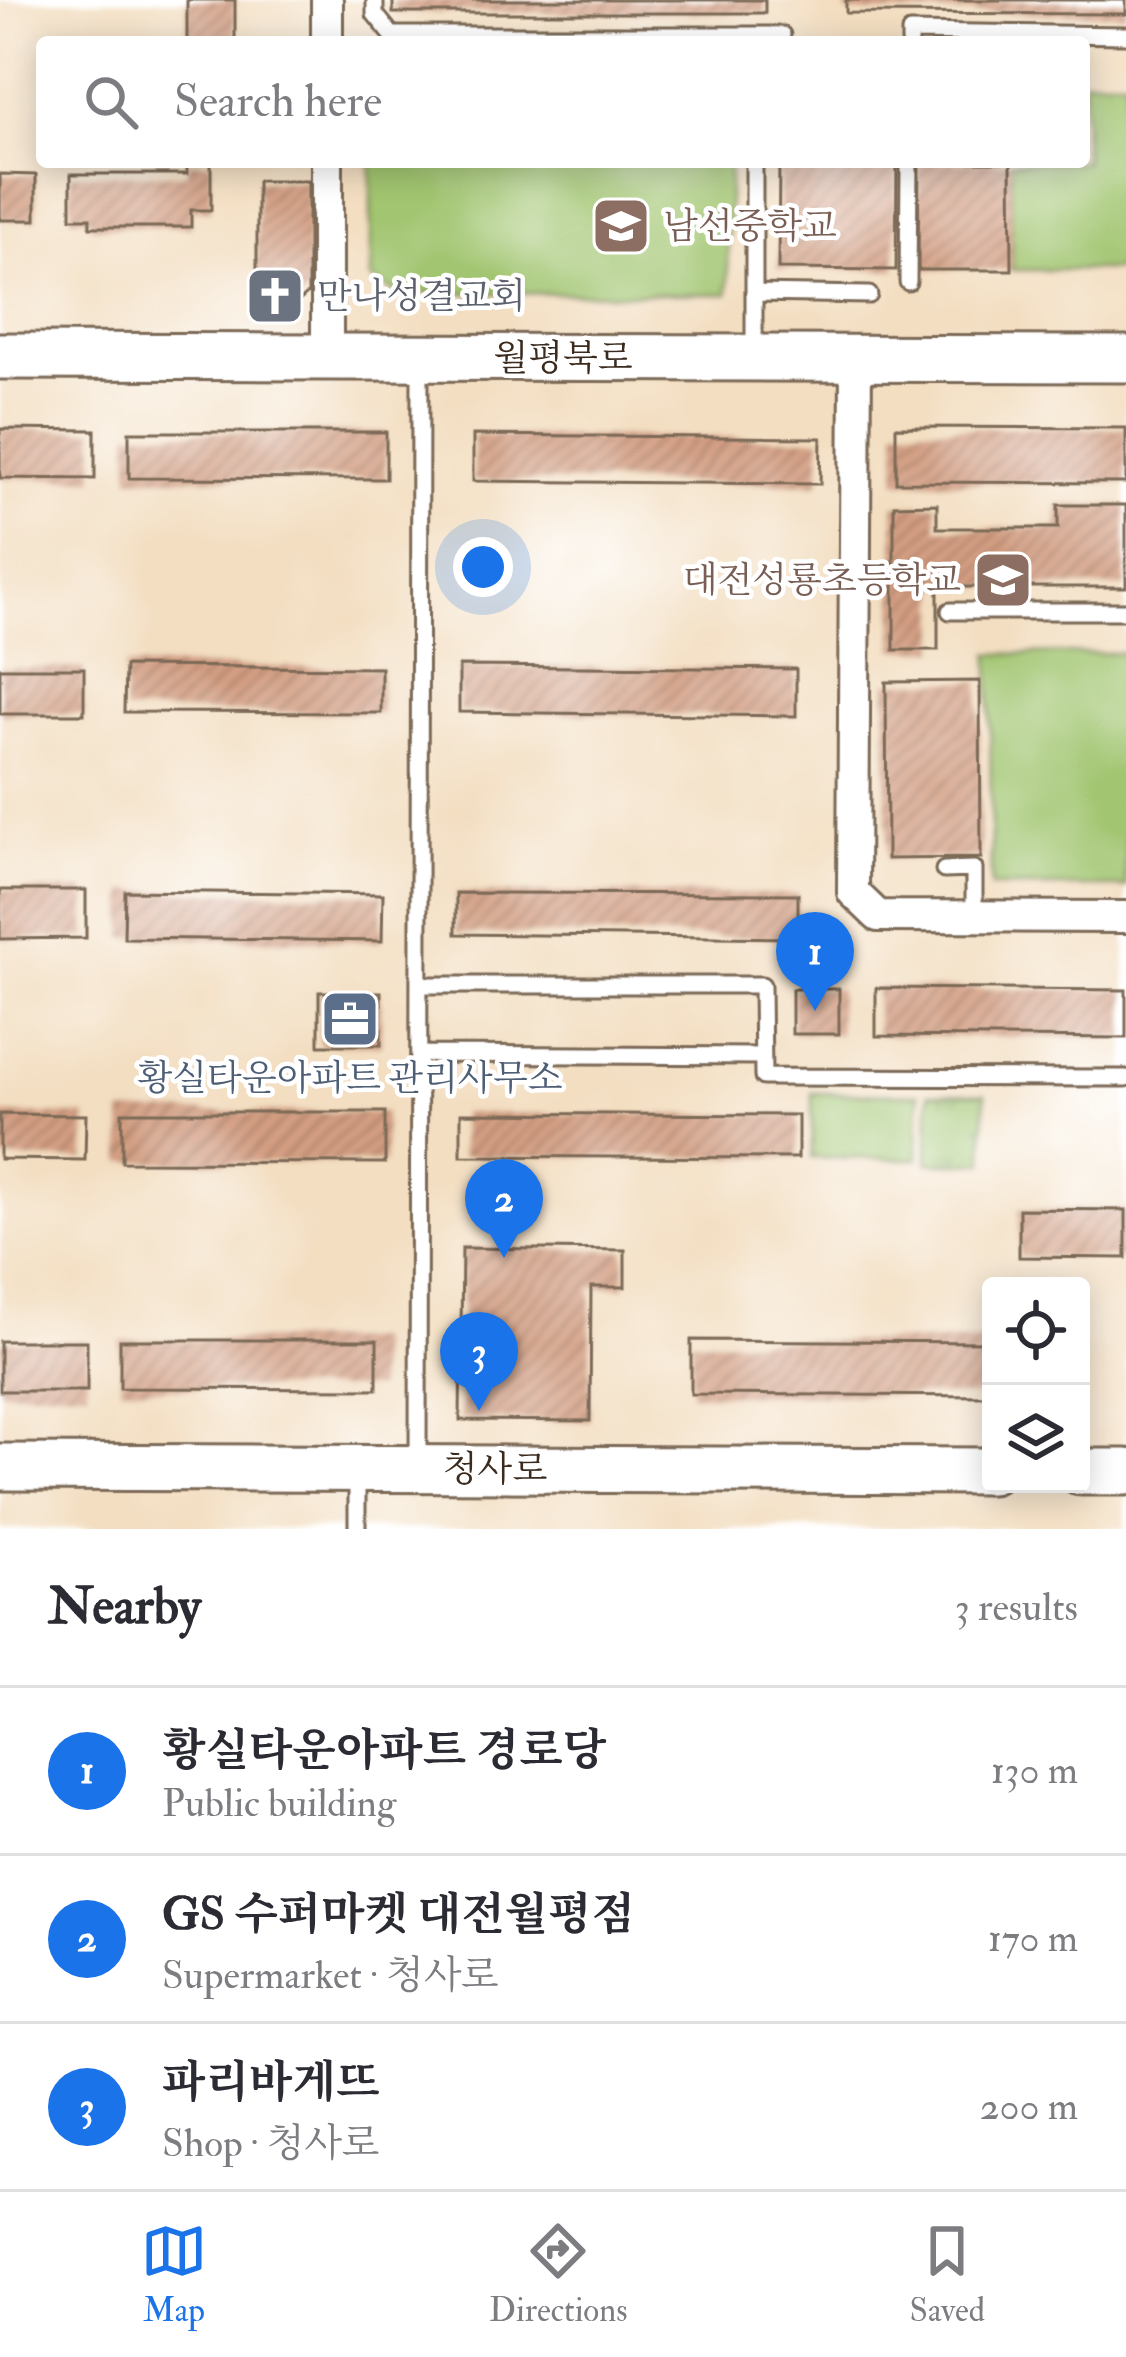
<!DOCTYPE html>
<meta charset="utf-8">
<style>
body{margin:0;font-family:"IM FELL Double Pica","Noto Serif KR",serif;background:#f7f7f7;color:#2b2b33}
.controls{position:absolute;right:36px;bottom:36px;display:grid;overflow:hidden;border-radius:12px;box-shadow:0 6px 30px #0003}
.controls button{width:108px;height:108px;display:grid;place-items:center;padding:0;border:0;border-bottom:3px solid #e1e1e2;background:#fff;color:#2b2b33;font:60px sans-serif}
.you{position:absolute;left:483px;top:567px;width:42px;height:42px;margin:-30px;border:9px solid #fff;border-radius:50%;background:#1a73e8;box-shadow:0 0 0 18px #1a73e833}
.badge{display:grid;place-items:center;width:78px;height:78px;border-radius:50%;background:#1a73e8;color:#fff;font-size:39px;font-weight:700}
.pin{position:absolute;translate:-50% -99px;filter:drop-shadow(0 3px 6px #0008)}
.pin::after{content:'';position:absolute;top:63px;width:42px;height:36px;background:inherit;clip-path:polygon(0 0,100% 0,50% 100%)}
.list{margin:0;padding:0;list-style:none}
h2{display:flex;justify-content:space-between;align-items:center;height:156px;margin:0;padding:0 48px;font-size:51px}
h2 small{font-size:39px;font-weight:400;color:#7c7c81}
.list li{display:grid;grid-template-columns:78px 1fr auto;gap:36px;align-items:center;box-sizing:border-box;height:168px;padding:0 48px;border-top:3px solid #e1e1e2}
.list b{display:block;font-size:45px;white-space:nowrap}
.list p{margin:0;font-size:39px;white-space:nowrap;color:#7c7c81}
.list em{font-size:39px;font-style:normal;color:#7c7c81}
.icon{flex:none;width:66px;height:66px;fill:none;stroke:currentColor;stroke-width:2;stroke-linecap:round;stroke-linejoin:round}
.map{position:relative;flex:none;width:1126px;height:1529px;overflow:hidden}
.search{position:absolute;background:#fff;box-shadow:0 6px 30px #0003;left:36px;right:36px;top:36px;height:132px;display:flex;align-items:center;gap:30px;box-sizing:border-box;padding:0 42px;border-radius:12px;color:#7c7c81;font-size:45px}
.sheet{height:660px;background:#fff}
nav{display:flex;justify-content:space-around;align-items:center;box-sizing:border-box;height:168px;border-top:3px solid #e1e1e2;background:#fff;font-size:33px;color:#7c7c81}
nav a{display:grid;justify-items:center;gap:6px}
nav .on{color:#1a73e8}
.map>svg:first-child{display:block}
.green{fill:#a1c56f;stroke:#6e7846;stroke-width:3}
.park{fill:url(#park-tufts);stroke:#6e7846;stroke-width:3}
.building{fill:url(#building-hatch)}
.lines{fill:none;stroke-linecap:round;stroke-linejoin:round}
.lane-casing{stroke:#7b6957;stroke-width:21}
.street-casing{stroke:#7b6957;stroke-width:36}
.secondary-casing{stroke:#7b6957;stroke-width:51}
.lane{stroke:#fff;stroke-width:15}
.street{stroke:#fff;stroke-width:30}
.secondary{stroke:#fff;stroke-width:45}
.labels{text-anchor:middle;dominant-baseline:central;stroke-width:9;stroke-linejoin:round;paint-order:stroke}
.education-label{font-size:36px;fill:#785e54;stroke:#fff;text-anchor:start}
.worship-label{font-size:36px;fill:#5b616d;stroke:#fff;text-anchor:start}
.street-label{font-size:36px;fill:#3b2a1e;stroke:#fff}
.service-label{font-size:36px;fill:#4e5e75;stroke:#fff}
</style>
<div class="map">
<svg width="1126" height="1529" viewBox="0 0 1126 1529">
<defs>
<pattern id="park-tufts" width="24" height="20" patternUnits="userSpaceOnUse" patternTransform="scale(3)"><rect width="24" height="20" fill="#a1c56f"/><path d="M3 7l-1-3M5 7V3M7 7l1-3M15 17l-1-3M17 17v-4M19 17l1-3" fill="none" stroke="#84a05b"/></pattern>
<pattern id="building-hatch" width="6" height="6" patternUnits="userSpaceOnUse" patternTransform="scale(3)"><rect width="6" height="6" fill="#d39e82"/><path d="M-1 1l2-2M0 6l6-6M5 7l2-2" fill="none" stroke="#ac816a"/></pattern>
</defs>
<rect width="100%" height="100%" fill="#fff"/>
<filter id="ink" filterUnits="userSpaceOnUse"><feTurbulence type="fractalNoise" baseFrequency=".00833" numOctaves="2"/><feDisplacementMap in="SourceGraphic" scale="24" xChannelSelector="R" yChannelSelector="G"/><feConvolveMatrix kernelMatrix="1 2 1 2 8 2 1 2 1" color-interpolation-filters="sRGB"/></filter>
<filter id="wash" filterUnits="userSpaceOnUse"><feTurbulence type="fractalNoise" baseFrequency=".004" numOctaves="4" result="noise"/><feDisplacementMap in="SourceGraphic" scale="48" xChannelSelector="R" yChannelSelector="G"/><feGaussianBlur stdDeviation="2.7" result="paint"/><feColorMatrix in="noise" values="0 0 0 0 0 0 0 0 0 0 0 0 0 0 0 0 0 1.4 0 .05"/><feComposite in="paint" operator="in"/></filter>
<g filter="url(#wash)">
<rect width="100%" height="100%" fill="#f3dec1"/>
<path class="green" d="M1084,79H1126V270H1012L1011,162H1084Z
M371,162H729L728,294L396,293L371,279Z
M1126,653V887H991L990,654Z
M812,1093L919,1094L918,1159L812,1158Z"/>
<path class="park" d="M929,1093L985,1094L984,1163H928Z"/>
<g id="blocks">
<path class="building" d="M187,0H235V42H187Z
M393,0H765V13H393Z
M846,0H1126V14L846,13Z
M187,162H211V210H191V227H90V218H71V174H187Z
M779,162H897L896,270L778,269Z
M919,162H1011L1012,270H918Z
M0,174L36,175V220H0Z
M257,181H308V293L294,306H257Z
M896,427L1126,428V483L896,482Z
M0,429L95,430V479L0,478Z
M129,432H386V479L129,478Z
M473,435L821,438L820,484L473,481Z
M937,504V528H1058V505H1126V587H938V650H894V505Z
M125,666L381,668V713L124,712Z
M459,666L796,669V716L459,712Z
M0,668H84V714H0Z
M980,681L981,858L887,859L886,682Z
M0,890H86V938L0,939Z
M125,891L383,894L382,941L124,938Z
M456,893L798,894V938L456,934Z
M876,988L1126,990V1038L876,1036Z
M792,989H839V1034H792Z
M319,992H381V1045H319Z
M122,1112H385V1163L122,1162Z
M461,1113L798,1115V1158L461,1156Z
M0,1114L86,1115L85,1160L0,1159Z
M1019,1209L1126,1210V1258L1019,1257Z
M462,1248L625,1250V1287H591L590,1421L460,1420Z
M120,1340H377V1389L120,1388Z
M691,1340L991,1342V1396L691,1394Z
M0,1341H87V1391H0Z"/>
</g>
</g>
<g filter="url(#ink)">
<use href="#blocks" fill-opacity="0" stroke="#7b6957" stroke-width="3"/>
<g class="lines">
<defs>
<path id="lane" d="M375,0V14L392,35H782
M910,42V32L1126,35
M908,282L909,162
M754,293L869,295
M754,351V162
M950,611H1126
M944,870L974,869V916
M419,985H762L763,1077L1126,1078
M419,1054L762,1056
M418,1466L420,362
M357,1472V1529"/>
<path id="street" d="M327,42V0
M327,162V357
M856,358L853,892L878,916L1126,917"/>
<path id="secondary" d="M0,356L1126,359
M0,1467L991,1471
M1081,1472H1126"/>
</defs>
<use href="#lane" class="lane-casing"/>
<use href="#street" class="street-casing"/>
<use href="#secondary" class="secondary-casing"/>
<use href="#lane" class="lane"/>
<use href="#street" class="street"/>
<use href="#secondary" class="secondary"/>
</g>
</g>
<defs>
<symbol id="school-square" viewBox="-11 -11 22 22"><rect x="-9" y="-9" width="18" height="18" rx="4" fill="#8d6e63" stroke="#fff"/><path d="M0-5L7-2L0 1L-7-2ZM-4 1L0 2.5L4 1V4Q0 6-4 4Z" fill="#fff"/></symbol>
<symbol id="church-square" viewBox="-11 -11 22 22"><rect x="-9" y="-9" width="18" height="18" rx="4" fill="#6b7280" stroke="#fff"/><path d="M-1.2-6h2.4v3.5h3.3v2.4h-3.3V6h-2.4V-.1h-3.3v-2.4h3.3Z" fill="#fff"/></symbol>
<symbol id="office-square" viewBox="-11 -11 22 22"><rect x="-9" y="-9" width="18" height="18" rx="4" fill="#5c6f8a" stroke="#fff"/><path d="M-6-3h4V-5.5h4V-3h4V5H-6ZM-1-4.5V-3h2v-1.5ZM-6 0V1H6V0Z" fill="#fff"/></symbol>
</defs>
<g fill-rule="evenodd">
<use href="#school-square" x="588" y="193" width="66" height="66"/>
<use href="#church-square" x="242" y="263" width="66" height="66"/>
<use href="#school-square" x="970" y="547" width="66" height="66"/>
<use href="#office-square" x="317" y="986" width="66" height="66"/>
</g>
<g class="labels">
<g class="education-label">
<text x="663" y="226">남선중학교</text>
<text x="961" y="580" text-anchor="end">대전성룡초등학교</text>
</g>
<g class="worship-label">
<text x="317" y="296">만나성결교회</text>
</g>
<g class="street-label">
<text x="563" y="358">월평북로</text>
<text x="495" y="1469">청사로</text>
</g>
<g class="service-label">
<text x="350" y="1078">황실타운아파트 관리사무소</text>
</g>
</g>
</svg>
<div class="controls">
<button><svg class="icon" aria-label="locate" viewBox="0 0 24 24"><circle cx="12" cy="12" r="6"/><path d="M12 2v4M12 18v4M2 12h4M18 12h4"/></svg></button>
<button><svg class="icon" aria-label="layers" viewBox="0 0 24 24"><path d="M12 4l9 5-9 5-9-5zM3 14l9 5 9-5"/></svg></button>
</div>
<div class="you"></div>
<div class="pin badge" style="left:815px;top:1011px">1</div>
<div class="pin badge" style="left:504px;top:1258px">2</div>
<div class="pin badge" style="left:479px;top:1411px">3</div>
<div class="search"><svg class="icon" aria-label="search" viewBox="0 0 24 24"><circle cx="10" cy="10" r="6"/><path d="M15 15l6 6"/></svg>Search here</div>
</div>
<section class="sheet">
<h2>Nearby<small>3 results</small></h2>
<ul class="list">
<li><span class="badge">1</span><div><b>황실타운아파트 경로당</b><p>Public building</p></div><em>130 m</em></li>
<li><span class="badge">2</span><div><b>GS 수퍼마켓 대전월평점</b><p>Supermarket · 청사로</p></div><em>170 m</em></li>
<li><span class="badge">3</span><div><b>파리바게뜨</b><p>Shop · 청사로</p></div><em>200 m</em></li>
</ul>
</section>
<nav>
<a class="on"><svg class="icon" aria-label="map" viewBox="0 0 24 24"><path d="M3 6l6-2 6 2 6-2v14l-6 2-6-2-6 2zM9 4v14M15 6v14"/></svg>Map</a>
<a><svg class="icon" aria-label="directions" viewBox="0 0 24 24"><path d="M12 3l9 9-9 9-9-9zM9 14v-3h6M13 9l2 2-2 2"/></svg>Directions</a>
<a><svg class="icon" aria-label="saved" viewBox="0 0 24 24"><path d="M7 4h10v16l-5-4-5 4z"/></svg>Saved</a>
</nav>
